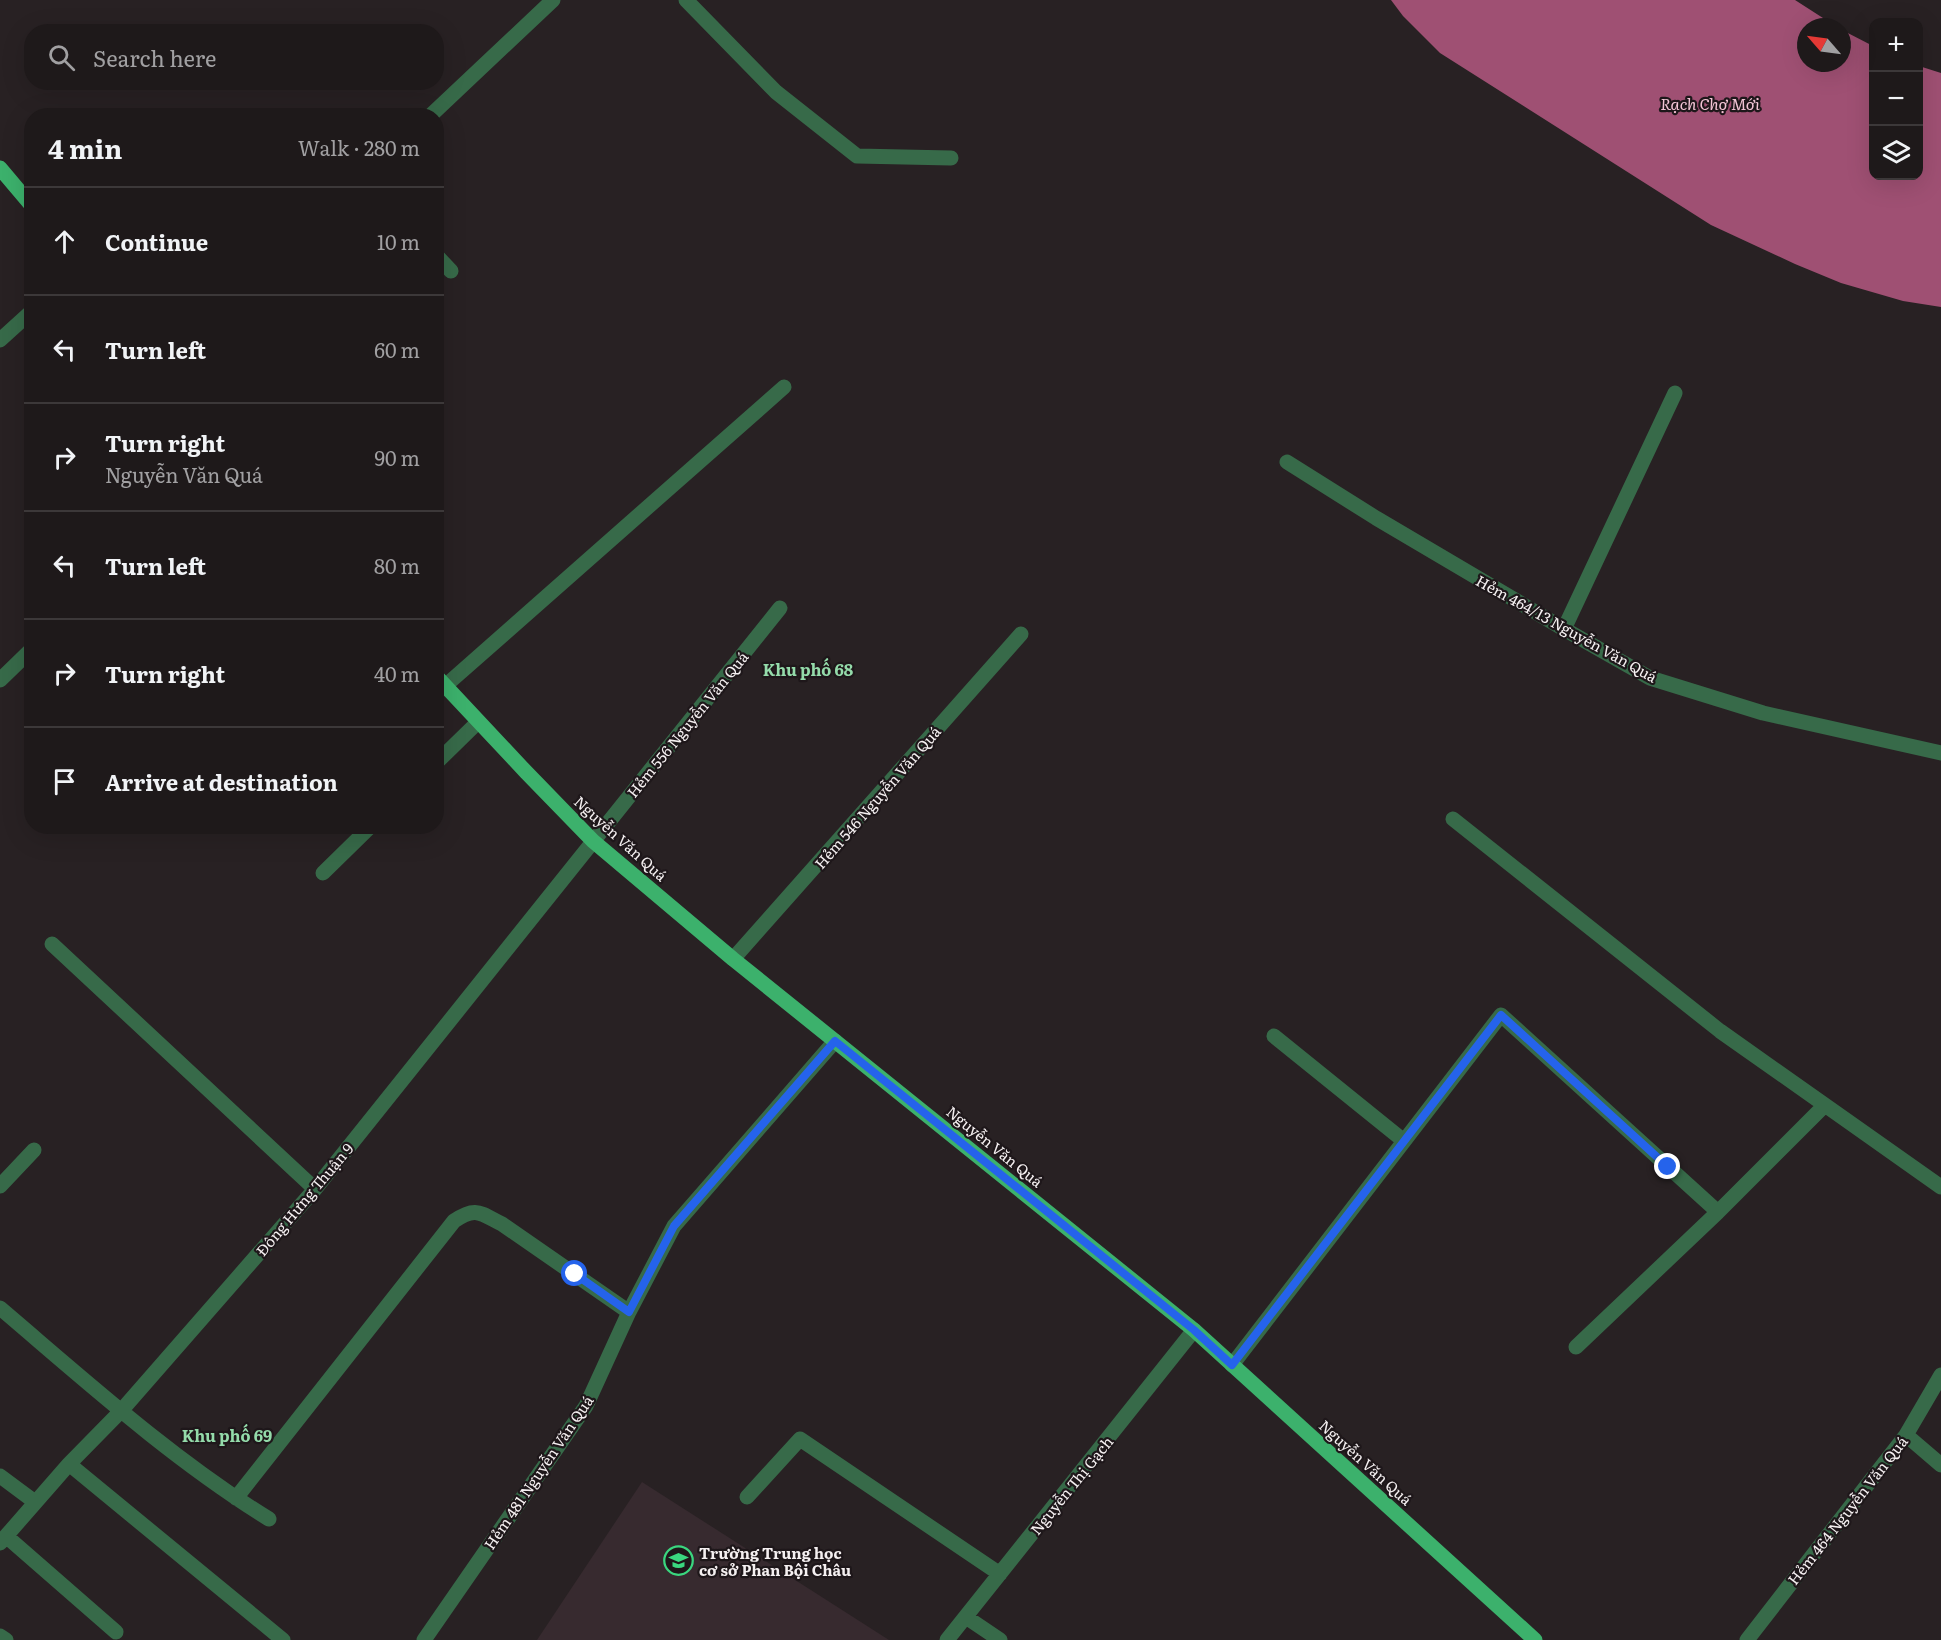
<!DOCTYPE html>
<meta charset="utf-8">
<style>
body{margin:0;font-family:Literata,serif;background:#2b2627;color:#f1f3f6}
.controls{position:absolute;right:18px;top:18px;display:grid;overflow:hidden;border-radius:12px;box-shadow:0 6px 24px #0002}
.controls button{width:54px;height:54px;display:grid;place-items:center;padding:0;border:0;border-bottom:2px solid #3c3839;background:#1e191a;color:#f1f3f6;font:30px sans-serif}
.compass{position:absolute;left:1797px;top:18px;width:54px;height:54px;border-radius:50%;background:#1e191a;box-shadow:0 6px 24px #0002;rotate:298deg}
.stop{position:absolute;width:18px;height:18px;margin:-14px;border:4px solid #2563eb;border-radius:50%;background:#fff}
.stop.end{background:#2563eb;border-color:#fff;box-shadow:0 2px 6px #0008}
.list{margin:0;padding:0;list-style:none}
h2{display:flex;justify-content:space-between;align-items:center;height:78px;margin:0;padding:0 24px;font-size:26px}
h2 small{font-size:20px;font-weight:400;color:#a1a0a2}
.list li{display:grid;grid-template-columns:39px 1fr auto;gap:18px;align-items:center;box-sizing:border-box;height:108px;padding:0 24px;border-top:2px solid #3c3839}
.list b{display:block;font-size:22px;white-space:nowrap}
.list p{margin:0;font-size:20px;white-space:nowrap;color:#a1a0a2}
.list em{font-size:20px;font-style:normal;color:#a1a0a2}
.icon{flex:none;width:33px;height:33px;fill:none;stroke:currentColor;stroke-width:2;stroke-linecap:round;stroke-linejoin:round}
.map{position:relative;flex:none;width:1941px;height:1640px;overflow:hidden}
.search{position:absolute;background:#1e191a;box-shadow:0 6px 24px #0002;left:24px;top:24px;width:420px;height:66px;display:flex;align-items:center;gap:15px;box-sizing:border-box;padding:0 21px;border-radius:24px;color:#a1a0a2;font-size:22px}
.panel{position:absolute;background:#1e191a;box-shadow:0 6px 24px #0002;left:24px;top:108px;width:420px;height:726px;border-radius:24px}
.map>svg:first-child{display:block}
.built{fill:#372a2f}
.water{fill:#9f5073}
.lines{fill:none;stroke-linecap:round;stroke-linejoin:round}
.minor{stroke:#376a49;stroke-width:15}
.major{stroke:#3cb16c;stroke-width:15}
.route{stroke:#2563eb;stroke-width:8}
.labels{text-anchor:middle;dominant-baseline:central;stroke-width:4.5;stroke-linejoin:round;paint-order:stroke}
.street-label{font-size:15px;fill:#f5f0f1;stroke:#1e171a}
.poi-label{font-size:15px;font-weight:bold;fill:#f5f0f1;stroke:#1e171a;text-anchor:start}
.water-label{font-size:16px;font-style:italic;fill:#f3c5d6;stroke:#1e171a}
.neighbourhood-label{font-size:16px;font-weight:bold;fill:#94dbaa;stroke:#1e171a}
</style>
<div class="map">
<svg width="1941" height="1640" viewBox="0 0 1941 1640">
<rect width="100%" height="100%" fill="#282123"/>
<path class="built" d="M642,1482L889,1640H537Z"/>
<path class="water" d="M1391,0H1795L1837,27H1806V63H1842V30L1873,46L1874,176H1918L1919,66L1941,73V307L1903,301L1841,283L1795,264L1711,225L1440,53L1403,16Z"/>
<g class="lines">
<path class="minor" d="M686,0L776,92L857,156L951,158
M430,116L553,0
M436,255L451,271
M0,340L32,311
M1287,462L1376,518L1564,629L1650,678L1763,713L1941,753
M1564,629L1675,393
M0,680L32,649
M445,686L784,387
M436,763L478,722
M1453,819L1720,1031L1941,1187
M323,873L371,826
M52,944L315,1189
M733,959L1021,634
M1274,1036L1404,1141
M0,1186L34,1150
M0,1308C87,1382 172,1459 269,1519
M1576,1347L1718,1212L1825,1105
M1232,1365L1501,1015L1718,1212
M1906,1435L1941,1465
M69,1464L283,1640
M0,1476L35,1502
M747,1497L800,1439L1000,1574
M236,1498L454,1221C476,1206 480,1213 502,1224L629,1312
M6,1536L116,1632
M0,1543L69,1464L121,1411L315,1189L780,608
M966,1617L1000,1640
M0,1636L6,1640
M424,1640L586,1406L629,1312L674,1226L835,1041
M947,1640L1194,1330
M1747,1640L1906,1435L1941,1375"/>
<path class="major" d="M0,168L32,206
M436,676L526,772L593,841L733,959L1194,1330L1535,1640"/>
</g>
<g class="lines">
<path class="route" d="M575,1274L629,1312L674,1226L835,1041L1194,1330L1232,1365L1501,1015L1668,1167"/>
</g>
<defs>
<symbol id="school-ring" viewBox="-11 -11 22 22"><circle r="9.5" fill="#1e171a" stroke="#3ad77f" stroke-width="1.5"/><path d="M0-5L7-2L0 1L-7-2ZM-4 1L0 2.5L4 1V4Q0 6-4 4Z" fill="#3ad77f"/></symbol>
</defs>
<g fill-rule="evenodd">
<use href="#school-ring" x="662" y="1544" width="33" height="33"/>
</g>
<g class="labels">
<g class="street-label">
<text transform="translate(1567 628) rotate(29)">Hẻm 464/13 Nguyễn Văn Quá</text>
<text transform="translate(687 724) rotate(-51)">Hẻm 556 Nguyễn Văn Quá</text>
<text transform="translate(877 797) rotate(-49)">Hẻm 546 Nguyễn Văn Quá</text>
<text transform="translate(621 838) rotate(42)">Nguyễn Văn Quá</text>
<text transform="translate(995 1146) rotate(39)">Nguyễn Văn Quá</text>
<text transform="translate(304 1199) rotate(-50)">Đông Hưng Thuận 9</text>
<text transform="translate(1366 1462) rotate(42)">Nguyễn Văn Quá</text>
<text transform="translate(538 1472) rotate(-56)">Hẻm 481 Nguyễn Văn Quá</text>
<text transform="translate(1071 1485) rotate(-51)">Nguyễn Thị Gạch</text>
<text transform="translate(1847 1510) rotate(-52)">Hẻm 464 Nguyễn Văn Quá</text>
</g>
<g class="poi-label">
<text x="699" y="1552">Trường Trung học<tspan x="699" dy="17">cơ sở Phan Bội Châu</tspan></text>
</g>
<g class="water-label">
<text x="1710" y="103">Rạch Chợ Mới</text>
</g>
<g class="neighbourhood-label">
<text x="808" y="669">Khu phố 68</text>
<text x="227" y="1435">Khu phố 69</text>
</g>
</g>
</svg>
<div class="controls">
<button>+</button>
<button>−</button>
<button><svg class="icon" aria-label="layers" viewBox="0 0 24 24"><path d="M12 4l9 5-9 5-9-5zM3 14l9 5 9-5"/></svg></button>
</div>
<svg class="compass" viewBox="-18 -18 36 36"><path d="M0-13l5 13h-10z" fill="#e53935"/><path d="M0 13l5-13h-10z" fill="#a1a0a2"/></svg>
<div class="stop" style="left:575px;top:1274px"></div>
<div class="stop end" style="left:1668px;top:1167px"></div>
<div class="search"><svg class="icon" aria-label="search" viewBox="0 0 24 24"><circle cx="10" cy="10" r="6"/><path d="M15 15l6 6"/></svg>Search here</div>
<section class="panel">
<h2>4 min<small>Walk · 280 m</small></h2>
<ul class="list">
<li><svg class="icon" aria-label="ahead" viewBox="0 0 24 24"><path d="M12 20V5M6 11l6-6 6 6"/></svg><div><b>Continue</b></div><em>10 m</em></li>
<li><svg class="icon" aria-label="left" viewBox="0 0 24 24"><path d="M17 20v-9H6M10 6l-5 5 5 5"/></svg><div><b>Turn left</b></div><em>60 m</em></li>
<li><svg class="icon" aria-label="right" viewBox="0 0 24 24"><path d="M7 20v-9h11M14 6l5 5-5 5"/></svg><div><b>Turn right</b><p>Nguyễn Văn Quá</p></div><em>90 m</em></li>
<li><svg class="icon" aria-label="left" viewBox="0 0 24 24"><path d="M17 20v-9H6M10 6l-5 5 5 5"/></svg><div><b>Turn left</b></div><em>80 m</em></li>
<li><svg class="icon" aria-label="right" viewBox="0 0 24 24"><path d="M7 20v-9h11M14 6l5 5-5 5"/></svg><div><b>Turn right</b></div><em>40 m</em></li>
<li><svg class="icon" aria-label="arrive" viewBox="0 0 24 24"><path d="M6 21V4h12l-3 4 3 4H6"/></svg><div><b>Arrive at destination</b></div></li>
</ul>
</section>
</div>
